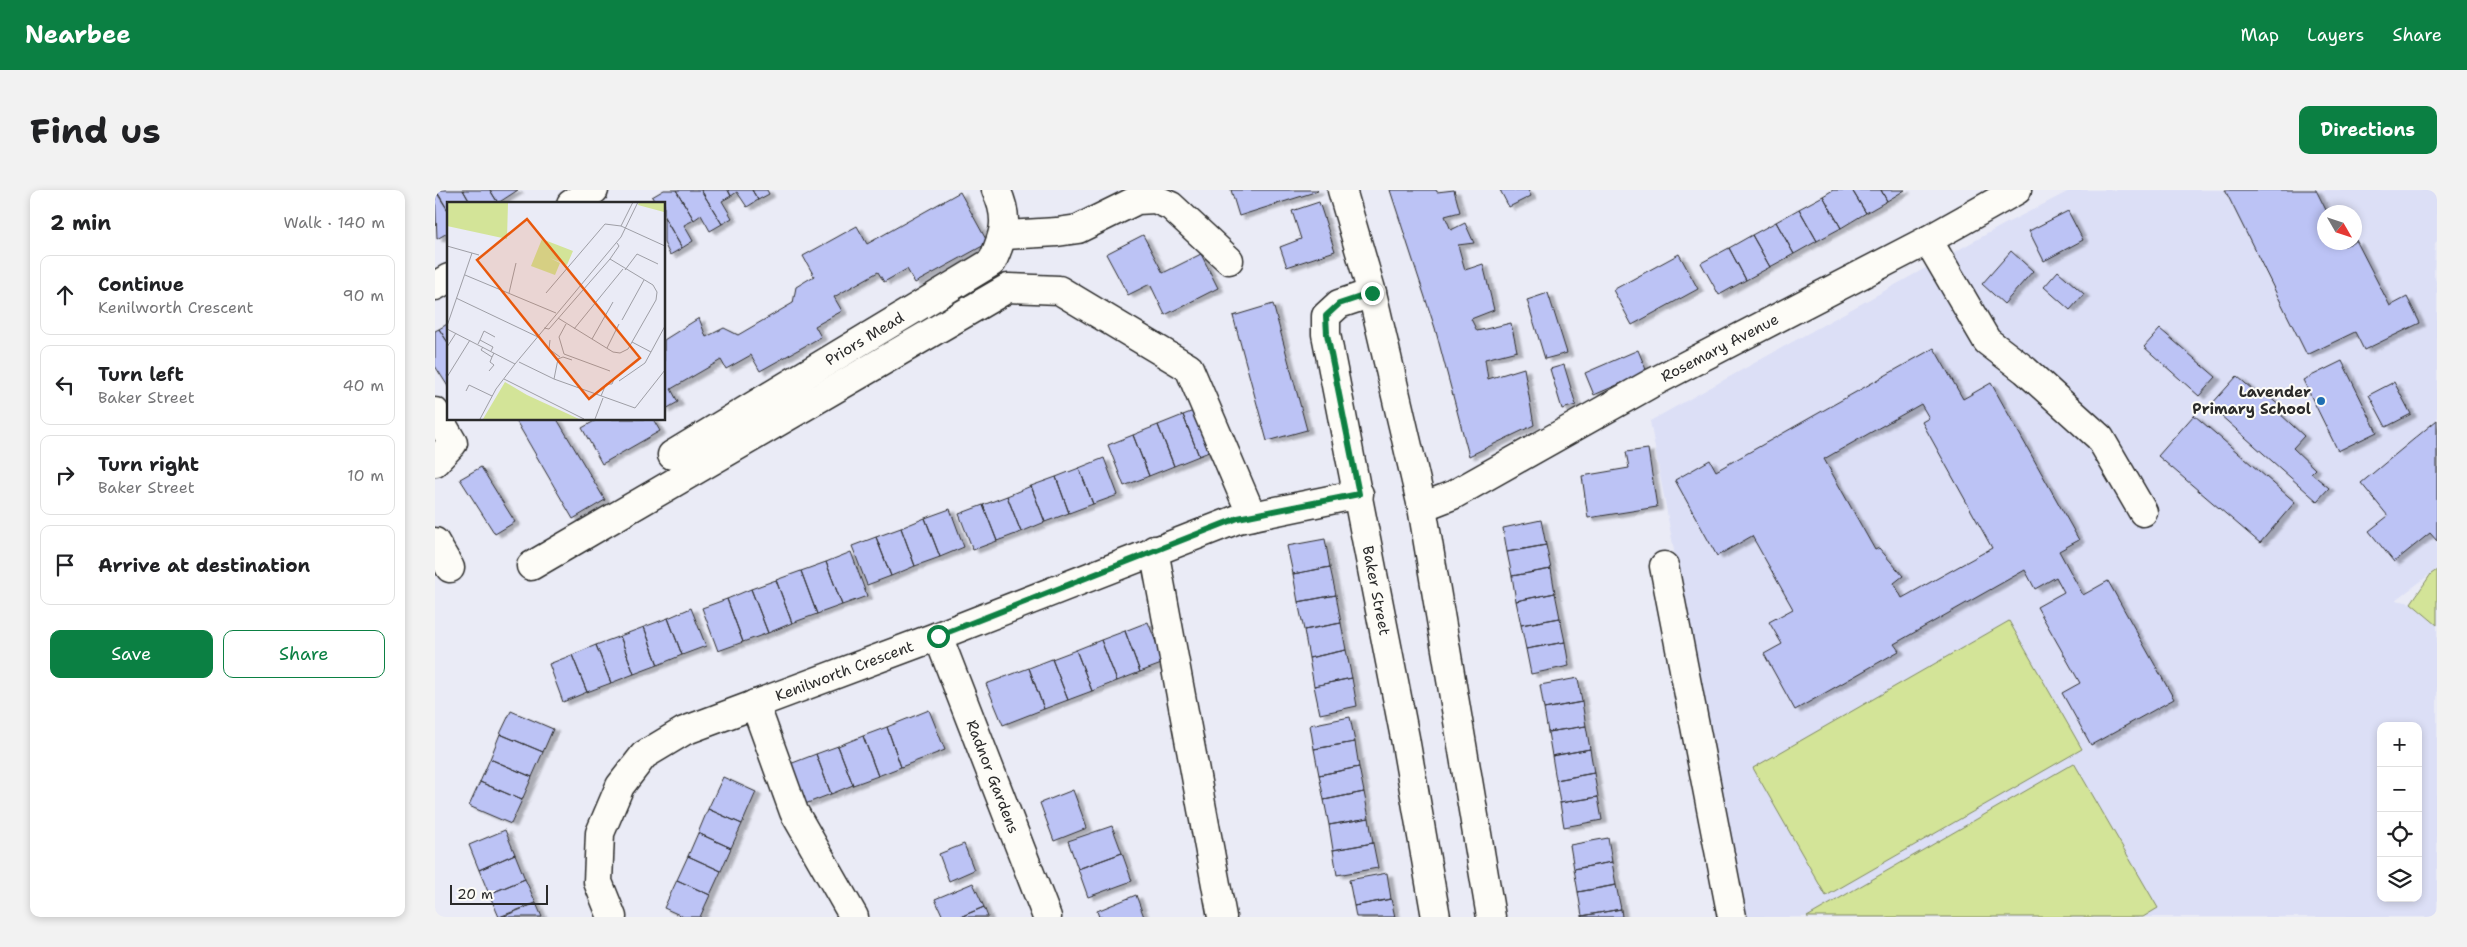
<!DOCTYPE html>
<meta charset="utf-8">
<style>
body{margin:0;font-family:"Shantell Sans",sans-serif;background:#f2f2f2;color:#202124}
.controls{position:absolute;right:15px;bottom:15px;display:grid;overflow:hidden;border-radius:10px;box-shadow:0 2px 8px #0003}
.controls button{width:45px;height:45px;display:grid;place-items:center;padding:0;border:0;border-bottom:1px solid #e0e0e0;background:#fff;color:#202124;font:25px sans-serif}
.compass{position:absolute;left:1882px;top:15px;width:45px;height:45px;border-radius:50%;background:#fff;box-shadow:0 2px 8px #0003;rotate:129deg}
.scale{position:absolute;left:15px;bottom:12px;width:98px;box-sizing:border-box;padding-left:5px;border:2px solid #2b2b2b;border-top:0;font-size:14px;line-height:18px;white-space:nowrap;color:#2b2b2b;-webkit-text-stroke:4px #fdfcf7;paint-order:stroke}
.stop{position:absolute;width:15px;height:15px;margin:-11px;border:4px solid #0b8043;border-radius:50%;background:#fff}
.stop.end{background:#0b8043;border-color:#fff;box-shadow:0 1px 5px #0008}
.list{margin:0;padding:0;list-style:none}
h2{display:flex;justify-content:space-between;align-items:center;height:65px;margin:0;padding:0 20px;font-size:21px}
h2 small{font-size:16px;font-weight:400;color:#757577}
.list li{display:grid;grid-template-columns:32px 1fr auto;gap:15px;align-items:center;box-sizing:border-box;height:80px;margin:0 10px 10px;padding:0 10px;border:1px solid #e0e0e0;border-radius:10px}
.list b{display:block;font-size:19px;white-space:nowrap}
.list p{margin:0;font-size:16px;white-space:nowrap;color:#757577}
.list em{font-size:16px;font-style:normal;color:#757577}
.actions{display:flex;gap:10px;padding:15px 20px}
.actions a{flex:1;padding:11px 0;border:1px solid #0b8043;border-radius:10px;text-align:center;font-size:18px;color:#0b8043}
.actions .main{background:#0b8043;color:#fff}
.icon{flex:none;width:28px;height:28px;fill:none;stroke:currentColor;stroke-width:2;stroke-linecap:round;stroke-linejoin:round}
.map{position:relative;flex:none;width:2002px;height:727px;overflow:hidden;border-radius:10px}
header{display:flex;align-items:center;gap:30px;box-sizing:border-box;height:70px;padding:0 25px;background:#0b8043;color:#fff}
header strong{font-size:24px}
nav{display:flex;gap:28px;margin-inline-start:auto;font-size:18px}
.intro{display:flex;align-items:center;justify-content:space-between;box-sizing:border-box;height:120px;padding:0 30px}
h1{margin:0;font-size:35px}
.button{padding:12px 22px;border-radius:10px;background:#0b8043;color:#fff;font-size:18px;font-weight:700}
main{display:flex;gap:30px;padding:0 30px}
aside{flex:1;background:#fff;border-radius:10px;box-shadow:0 2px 8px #0003}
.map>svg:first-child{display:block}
.built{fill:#dcdff6;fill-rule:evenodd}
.green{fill:#d3e498;stroke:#7f8862}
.building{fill:#bcc3f5;stroke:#2b2b2b;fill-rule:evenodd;filter:url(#shadow)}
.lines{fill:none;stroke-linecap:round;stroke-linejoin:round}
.minor-casing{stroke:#2b2b2b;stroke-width:31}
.minor{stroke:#fdfcf7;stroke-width:28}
.route{stroke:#0b8043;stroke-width:6}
.poi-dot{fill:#1f6fb2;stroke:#fdfcf7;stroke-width:2}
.labels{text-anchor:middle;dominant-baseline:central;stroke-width:4;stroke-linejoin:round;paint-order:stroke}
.street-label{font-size:15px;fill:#2b2b2b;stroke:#fdfcf7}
.poi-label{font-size:15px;font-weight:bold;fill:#2b2b2b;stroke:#fdfcf7;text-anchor:end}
.inset-road{fill:none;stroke:#9e9ea5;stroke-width:1}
.view{fill:#e8590c;fill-opacity:0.15;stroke:#e8590c;stroke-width:2.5}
.inset-edge{fill:none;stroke:#2b2b2b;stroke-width:2.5}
</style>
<header>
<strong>Nearbee</strong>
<nav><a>Map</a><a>Layers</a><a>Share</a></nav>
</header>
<div class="intro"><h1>Find us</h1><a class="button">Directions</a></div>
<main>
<aside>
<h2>2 min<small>Walk · 140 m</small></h2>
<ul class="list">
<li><svg class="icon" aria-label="ahead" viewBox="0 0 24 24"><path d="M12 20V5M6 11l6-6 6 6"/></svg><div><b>Continue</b><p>Kenilworth Crescent</p></div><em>90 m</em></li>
<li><svg class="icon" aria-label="left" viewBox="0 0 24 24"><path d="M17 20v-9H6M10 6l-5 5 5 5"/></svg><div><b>Turn left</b><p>Baker Street</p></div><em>40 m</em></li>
<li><svg class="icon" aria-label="right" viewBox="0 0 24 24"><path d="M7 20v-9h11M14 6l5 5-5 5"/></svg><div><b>Turn right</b><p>Baker Street</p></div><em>10 m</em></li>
<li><svg class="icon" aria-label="arrive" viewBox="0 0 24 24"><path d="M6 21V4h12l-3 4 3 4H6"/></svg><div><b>Arrive at destination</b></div></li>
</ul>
<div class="actions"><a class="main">Save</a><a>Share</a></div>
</aside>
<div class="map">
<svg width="2002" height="727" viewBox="0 0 2002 727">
<defs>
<filter id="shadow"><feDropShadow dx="5.5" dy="3" stdDeviation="1" flood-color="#0004"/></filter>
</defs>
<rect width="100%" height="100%" fill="#eaebf6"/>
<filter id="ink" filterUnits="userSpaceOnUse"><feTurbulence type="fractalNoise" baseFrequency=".02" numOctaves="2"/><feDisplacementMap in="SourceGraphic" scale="10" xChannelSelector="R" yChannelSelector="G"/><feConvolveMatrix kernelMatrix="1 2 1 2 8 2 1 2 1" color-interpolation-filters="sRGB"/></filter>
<g filter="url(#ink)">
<path class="built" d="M1636,0H2002V51L2000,53L1999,84L2002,96V379L1961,410L1976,413L2002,435V727H1307L1215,231L1568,35ZM1890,22H1920V52H1890ZM1946,536H1983V708H1946Z"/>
<path class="green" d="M2002,380V435L1976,413L1996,384Z
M1574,431L1647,559L1391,706L1318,578Z
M1639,573L1723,718L1708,727H1372Z"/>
<path class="building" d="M0,0L14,22V42L2,49Z
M1,0H28L36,14H14V22Z
M28,0H55L63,13L36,14Z
M55,0H83L63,13Z
M229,0H241L259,30L249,35L258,51L247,58L229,27V14H221L217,7Z
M241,0H266L287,34L275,41L266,25L259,30Z
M266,0H293L296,6L287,11L297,28L287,34Z
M293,0H317L323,10L312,17L302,2L296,6Z
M317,0H332L334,4L323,10Z
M796,0H882L883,1L804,26Z
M955,0H1001L1002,2L1019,0L1025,22L1010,26L1016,40L1030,33L1039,53L1023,55L1030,80L1048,74L1059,120L1036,129L1042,141L1076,133L1082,161L1050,169L1053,189L1089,178L1099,235L1034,266L1000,138Z
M1065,0H1093L1096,6L1074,17Z
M1398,0H1417L1431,23L1406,38L1388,6Z
M1417,0H1446L1452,11L1431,23Z
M1446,0H1470L1452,11Z
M1790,0H1881L1892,22H1890V52H1907L1909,56L1920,52L1921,50L1955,116L1972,107L1985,133L1929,160L1920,142L1872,165Z
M525,2L553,53L480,93L472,79L449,92L443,82L399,107L407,121L380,136L386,147L325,181L316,165L291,179L286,170L236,199L243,212L229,220V150L264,128L271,147L289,138L303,145L358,113L361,97L379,86L368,66L422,36L432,54Z
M1388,6L1406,38L1382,51L1364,19Z
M884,12L900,61L852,77L845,57L866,49L857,21Z
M1364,19L1382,51L1359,64L1341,32Z
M1633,21L1648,50L1609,71L1594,41Z
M229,27L247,58L235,65L229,53Z
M1341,32L1359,64L1335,77L1317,45Z
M708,45L728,83L766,64L783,98L730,125L715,94L693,105L671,64Z
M1317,45L1335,77L1311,90L1294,58Z
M1294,58L1311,90L1284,105L1266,73Z
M1576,61L1598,81L1569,114L1547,94Z
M1244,64L1263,99L1197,135L1178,100Z
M1623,81L1649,104L1635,120L1609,97Z
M1113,103L1132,163L1110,169L1092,110Z
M838,114L872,240L832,251L798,126Z
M14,133V154L4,139Z
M4,139L14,154V198L0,176V141Z
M1725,139L1781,187L1764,206L1709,157Z
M1499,158L1528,209L1556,193L1644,350L1624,361L1648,405L1673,391L1739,509L1656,555L1627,503L1645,493L1602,417L1629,402L1621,387L1600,399L1590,380L1459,454L1464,461L1360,520L1329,464L1347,454L1334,432L1358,419L1317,346L1282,366L1240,290L1275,270L1281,281ZM1486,214L1494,228L1487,232L1557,358L1467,408L1459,393L1468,386L1444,358L1440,360L1389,269Z
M1203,160L1212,182L1159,205L1150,183Z
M1907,171L1942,242L1903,261L1868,190Z
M1129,175L1141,215L1127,219L1115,179Z
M1802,186L1827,208L1831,204L1848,219L1844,223L1869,246L1858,258L1880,279L1876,283L1894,298L1882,311L1775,216Z
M1959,192L1976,224L1951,237L1934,205Z
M769,217L786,257L764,266L748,225Z
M748,225L764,266L739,276L723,235Z
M1759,225L1860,312L1825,353L1723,266Z
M80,229H122L170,310L138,329Z
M163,229H218L225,241L167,274L147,238Z
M2002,230V351L1995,343L1959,372L1934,341L1953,326L1926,293Z
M723,235L739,276L714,286L698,245Z
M698,245L714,286L689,296L673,255Z
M1213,259L1222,317L1153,328L1147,286L1194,278L1191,262Z
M669,268L683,305L658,314L644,278Z
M46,277L80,332L60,344L25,289Z
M644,278L658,314L634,323L621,287Z
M621,287L634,323L610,332L596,296Z
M596,296L610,332L586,342L572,306Z
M572,306L586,342L562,351L548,315Z
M548,315L562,351L538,360L524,324Z
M515,319L529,357L505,367L490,328Z
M490,328L505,367L480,376L466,338Z
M1106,330L1111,355L1072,362L1068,338Z
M466,338L480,376L456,386L441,347Z
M441,347L456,386L432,395L417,356Z
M890,349L895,377L858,384L852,356Z
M1111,355L1116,379L1077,386L1072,362Z
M416,362L432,406L407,415L391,372Z
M391,372L407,415L382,424L366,381Z
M895,377L901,405L863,412L858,384Z
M1116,379L1120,403L1081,411L1077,386Z
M366,381L382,424L357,433L341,390Z
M341,390L357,433L333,443L316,399Z
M316,399L333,443L308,452L292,409Z
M1120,403L1125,428L1086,435L1081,411Z
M901,405L906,433L869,440L863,412Z
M292,409L308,452L283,461L267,418Z
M256,418L271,456L247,465L233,428Z
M233,428L247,465L223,475L209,437Z
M1125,428L1130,452L1091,459L1086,435Z
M713,432L729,473L705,482L690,441Z
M906,433L911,460L874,468L869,440Z
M209,437L223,475L199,484L185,446Z
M690,441L705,482L682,491L666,450Z
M185,446L199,484L176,493L161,455Z
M666,450L682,491L657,501L641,460Z
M1130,452L1134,476L1096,484L1091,459Z
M161,455L176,493L152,502L137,465Z
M641,460L657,501L633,510L617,469Z
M911,460L917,488L879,496L874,468Z
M137,465L152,502L128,512L114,474Z
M617,469L633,510L609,519L594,478Z
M594,478L609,519L568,535L551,494Z
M917,488L922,516L885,524L879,496Z
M1143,488L1147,512L1109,519L1105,495Z
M1147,512L1151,536L1113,542L1109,519Z
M494,520L510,560L466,577L452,537Z
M76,521L118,539L108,562L65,544Z
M915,527L920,552L879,559L875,535Z
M1151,536L1155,559L1117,566L1113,542Z
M452,537L466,577L443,586L428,546Z
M65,544L108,562L97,587L55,569Z
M428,546L443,586L418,595L403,556Z
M920,552L924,577L884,585L879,559Z
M403,556L418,595L396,604L381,564Z
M1155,559L1159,583L1121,590L1117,566Z
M381,564L396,604L370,614L355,574Z
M55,569L97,587L87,610L45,592Z
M924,577L929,602L889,610L884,585Z
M1159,583L1163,607L1125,613L1121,590Z
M288,587L321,602L307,634L273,619Z
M45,592L87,610L76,634L34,616Z
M638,600L652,638L619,651L605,613Z
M929,602L934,628L894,635L889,610Z
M1163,607L1167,630L1129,637L1125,613Z
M273,619L307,634L296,658L263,643Z
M934,628L938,653L898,660L894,635Z
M677,636L687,663L643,679L633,651Z
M70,640L80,664L44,680L34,655Z
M263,643L296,658L286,681L253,666Z
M1173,648L1177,672L1139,679L1135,655Z
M938,653L943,678L902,685L898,660Z
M529,654L539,680L514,691L504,664Z
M687,663L697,691L653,707L643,679Z
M80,664L90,689L54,704L44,680Z
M253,666L286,681L275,705L242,690Z
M1177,672L1181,695L1143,702L1139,679Z
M952,683L956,709L919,716L914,690Z
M90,689L101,713L64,727L54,704Z
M242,690L275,705L265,727H249L229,718Z
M538,693L549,717L525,727H508L500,709Z
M1181,695L1186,719L1147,726L1143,702Z
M701,705L709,727H664L662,721Z
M956,709L960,727H921L919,716Z
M101,713L107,727H67Z
M549,717L553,727H525Z
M1186,719L1187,727H1147V726Z"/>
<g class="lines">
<defs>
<g id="minor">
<path d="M907,0L937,103L987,317L1056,727"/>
<path d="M136,14L159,0"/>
<path d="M569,45L622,42L643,39L702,10L720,9L736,16L794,70"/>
<path d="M1493,50L1552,151L1590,180L1665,248L1708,322"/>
<path d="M0,96L14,88"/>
<path id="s1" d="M937,103L904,114L891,126V144L970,548L1001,727"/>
<path d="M0,222L18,253L0,272"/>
<path id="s2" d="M237,265L557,72C569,45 575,29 561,0"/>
<path id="s3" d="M987,317L1018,305L1217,193L1493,50L1582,0"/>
<path d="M0,352L15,378"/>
<path d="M719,360L787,727"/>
<path d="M96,376L573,98L624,100L754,178L817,326"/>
<path d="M1229,376L1297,727"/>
<path id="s4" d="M503,446L612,727"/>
<path d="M320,514L359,622L419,727"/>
<path id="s5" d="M177,727L163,692L165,643L185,596L209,565L249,541L503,446L803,329L924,304"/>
</g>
</defs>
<use href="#minor" class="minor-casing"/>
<use href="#minor" class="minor"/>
</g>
</g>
<g class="lines" filter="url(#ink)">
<path class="route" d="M503,446L803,328L924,304L892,144L891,126L904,114L937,103"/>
</g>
<circle class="poi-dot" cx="1886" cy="211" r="5"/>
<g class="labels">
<g class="street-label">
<text stroke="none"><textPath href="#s2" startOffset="225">Priors Mead</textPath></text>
<text stroke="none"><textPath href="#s3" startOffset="338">Rosemary Avenue</textPath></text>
<text stroke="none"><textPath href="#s1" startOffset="332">Baker Street</textPath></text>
<text stroke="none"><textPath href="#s5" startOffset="395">Kenilworth Crescent</textPath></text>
<text stroke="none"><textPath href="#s4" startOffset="151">Radnor Gardens</textPath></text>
</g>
<g class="poi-label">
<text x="1876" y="202">Lavender<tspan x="1876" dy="17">Primary School</tspan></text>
</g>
</g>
<g transform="translate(12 12)">
<rect width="218" height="218" fill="#eaebf6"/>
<path d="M0,0H61L60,37L0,24ZM192,0H217V10L191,3ZM95,37L126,49L120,63L103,56L113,61L108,73L84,64ZM58,180L80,193L132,217H36Z" fill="#d3e498"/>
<path class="inset-road" d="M186,0L174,24L218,44M0,44L32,53M178,68L190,52L211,62M18,73L109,111M62,91L69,61M99,91L158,22L174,24M9,96L91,135M111,116L166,150L173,151L181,147L209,98L210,90L206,83L163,57M175,118L197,78M119,122L112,135L117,152L163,169M0,124L25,51M97,126L102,127L163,57L172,44L170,41M0,127L68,162M127,127L176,67M145,137L166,100M33,138L37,129L48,135M103,138L102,147L113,155M185,140L204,150M31,142L33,138L46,145L44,149M0,145L9,131M36,145L34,148L45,155L47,151M160,146L172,122M72,160L107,177L188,206L218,168M42,169L47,163L43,160L45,155M0,175L23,138M57,177L137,217M107,177L111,157L116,155L125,158M172,179L198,161L218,124M19,189L22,183L45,194M154,194L159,182H165L168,175M33,217L49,187L68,162L174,35L191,0M148,217L156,196"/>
<path class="view" d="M80,17L193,156L142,197L30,58Z"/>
<rect width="218" height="218" class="inset-edge"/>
</g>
</svg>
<div class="controls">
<button>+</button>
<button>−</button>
<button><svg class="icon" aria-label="locate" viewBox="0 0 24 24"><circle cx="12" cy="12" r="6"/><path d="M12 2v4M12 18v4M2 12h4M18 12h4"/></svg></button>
<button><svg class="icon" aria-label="layers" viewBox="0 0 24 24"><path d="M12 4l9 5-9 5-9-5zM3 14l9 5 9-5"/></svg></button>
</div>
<svg class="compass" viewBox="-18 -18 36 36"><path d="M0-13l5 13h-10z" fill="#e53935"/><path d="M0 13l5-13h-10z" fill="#757577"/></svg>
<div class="scale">20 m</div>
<div class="stop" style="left:503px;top:446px"></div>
<div class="stop end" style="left:937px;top:103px"></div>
</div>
</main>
